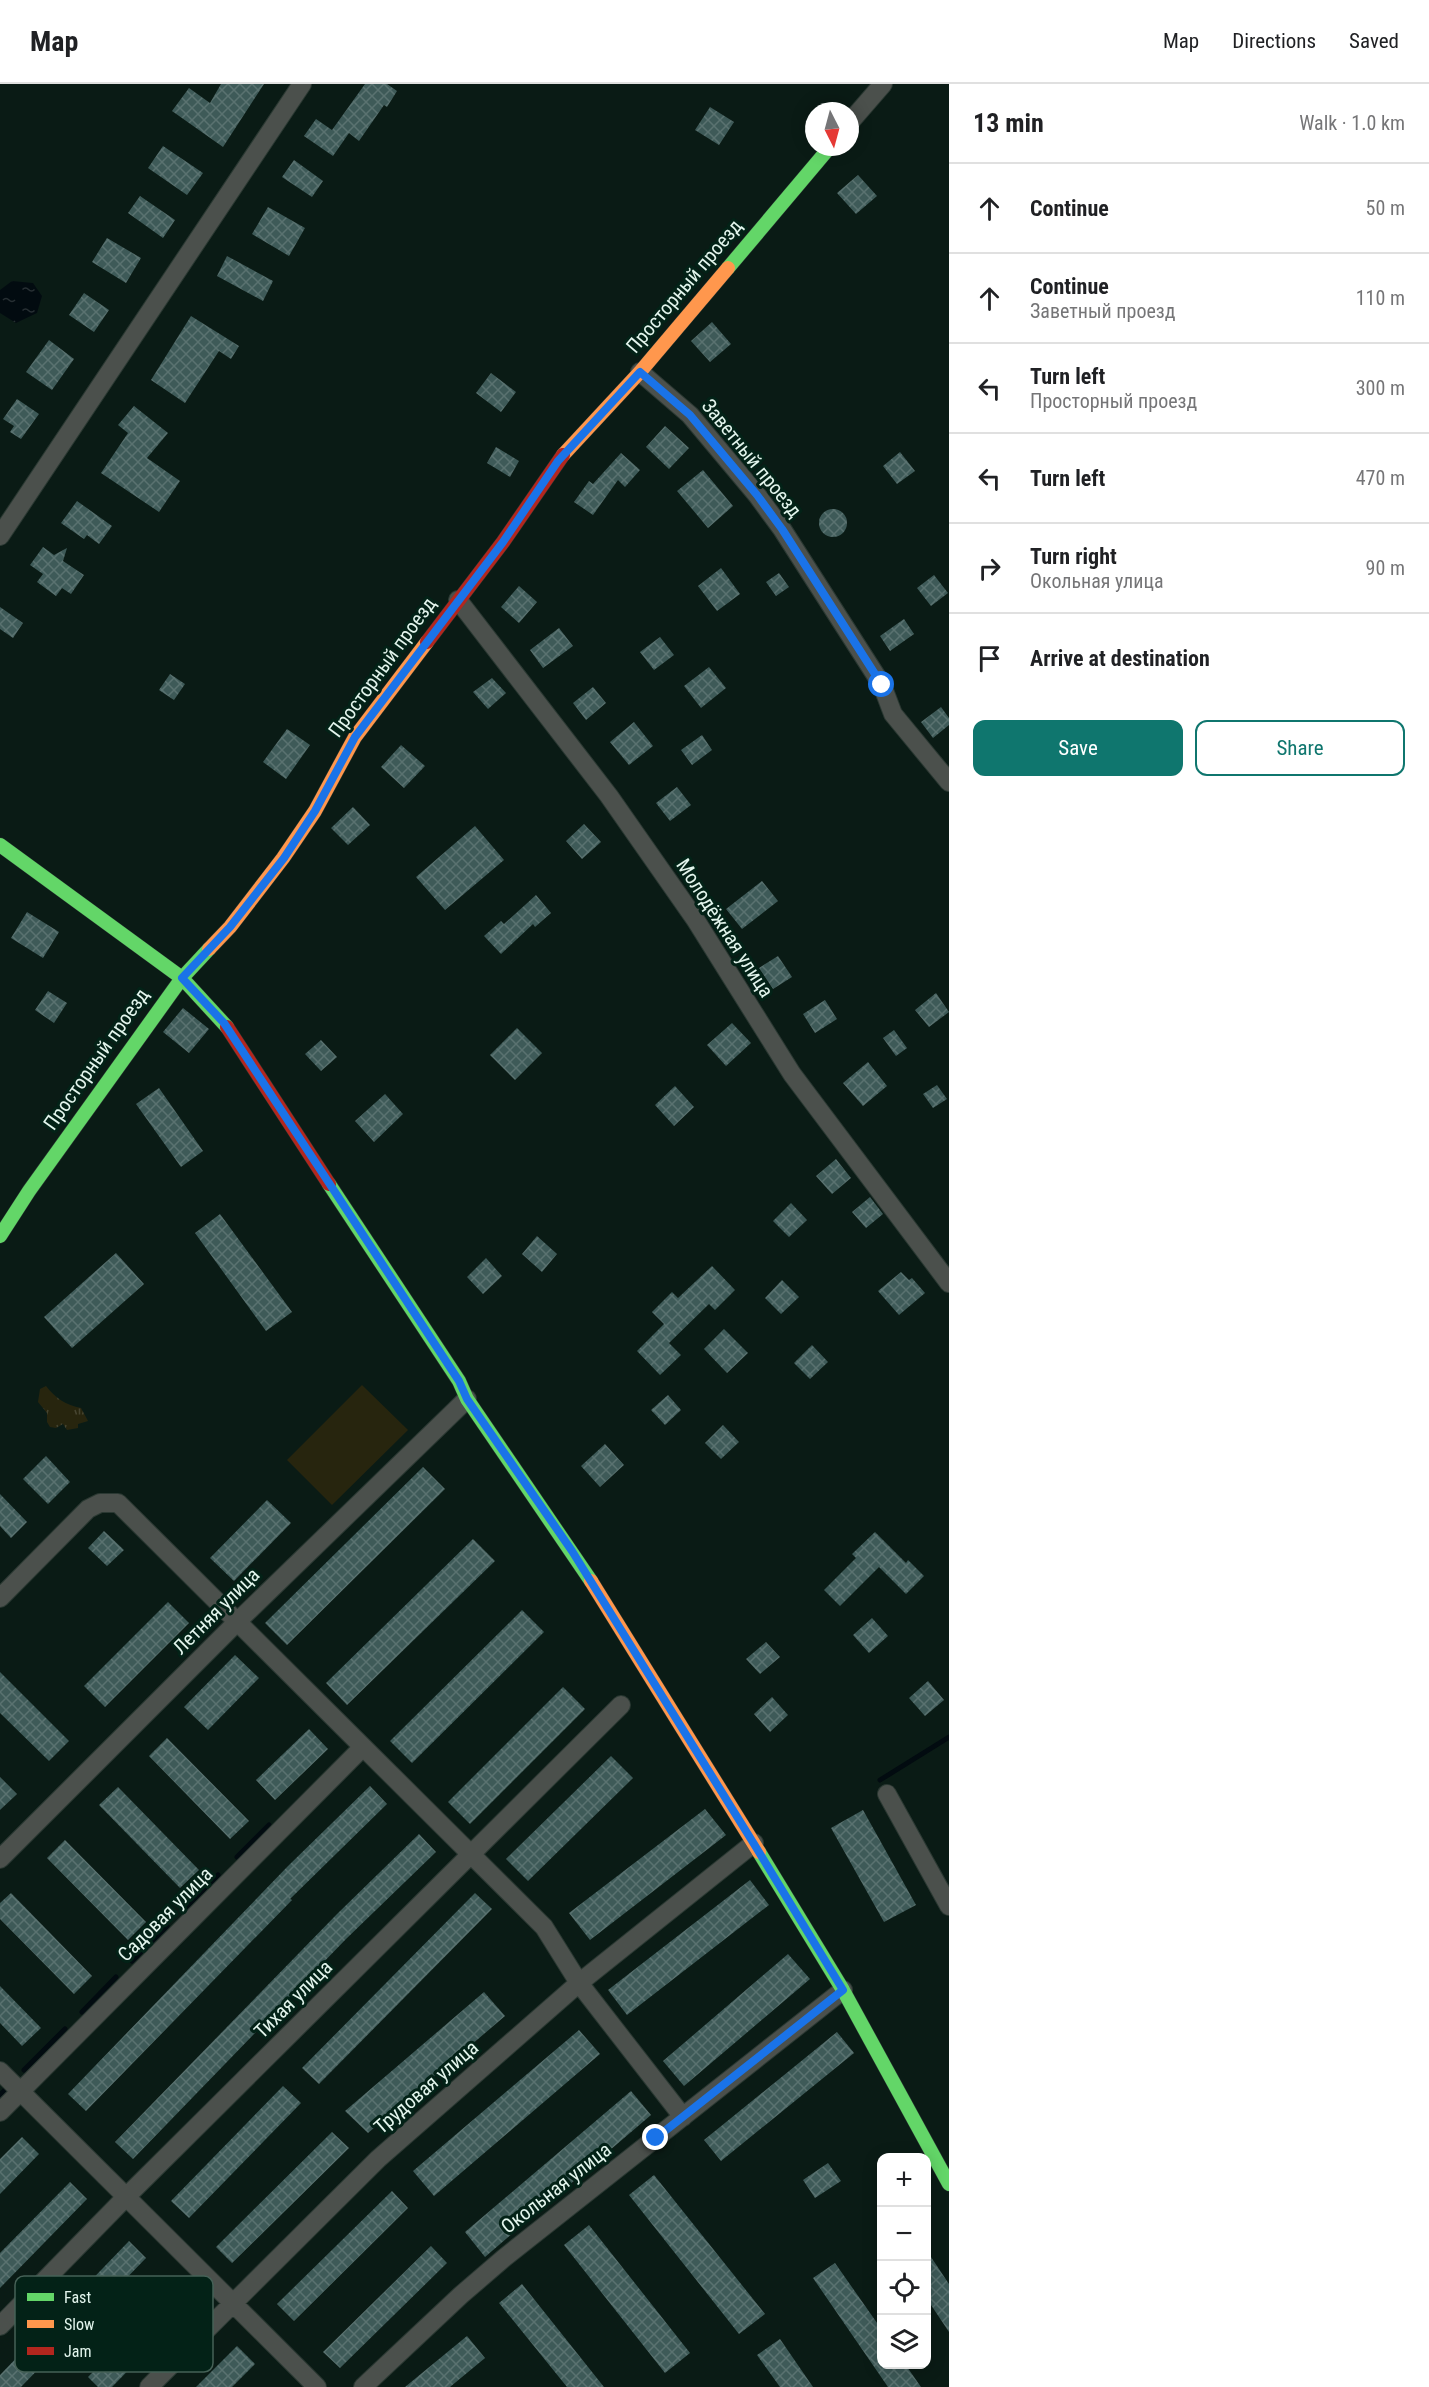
<!DOCTYPE html>
<meta charset="utf-8">
<style>
body{margin:0;font-family:"Roboto Condensed",sans-serif;background:#f2f2f2;color:#202124}
.controls{position:absolute;right:18px;bottom:18px;display:grid;overflow:hidden;border-radius:12px;box-shadow:0 3px 15px #0003}
.controls button{width:54px;height:54px;display:grid;place-items:center;padding:0;border:0;border-bottom:2px solid #e0e0e0;background:#fff;color:#202124;font:30px sans-serif}
.compass{position:absolute;left:805px;top:18px;width:54px;height:54px;border-radius:50%;background:#fff;box-shadow:0 3px 15px #0003;rotate:174deg}
.stop{position:absolute;width:18px;height:18px;margin:-14px;border:4px solid #1a73e8;border-radius:50%;background:#fff}
.stop.end{background:#1a73e8;border-color:#fff;box-shadow:0 2px 6px #0008}
.list{margin:0;padding:0;list-style:none}
h2{display:flex;justify-content:space-between;align-items:center;height:78px;margin:0;padding:0 24px;font-size:26px}
h2 small{font-size:20px;font-weight:400;color:#757577}
.list li{display:grid;grid-template-columns:39px 1fr auto;gap:18px;align-items:center;box-sizing:border-box;height:90px;padding:0 24px;border-top:2px solid #e0e0e0}
.list b{display:block;font-size:22px;white-space:nowrap}
.list p{margin:0;font-size:20px;white-space:nowrap;color:#757577}
.list em{font-size:20px;font-style:normal;color:#757577}
.actions{display:flex;gap:12px;padding:18px 24px}
.actions a{flex:1;padding:14px 0;border:2px solid #0f766e;border-radius:12px;text-align:center;font-size:21px;color:#0f766e}
.actions .main{background:#0f766e;color:#fff}
.icon{flex:none;width:33px;height:33px;fill:none;stroke:currentColor;stroke-width:2;stroke-linecap:round;stroke-linejoin:round}
.map{position:relative;flex:none;width:949px;height:2303px;overflow:hidden}
header{display:flex;align-items:center;gap:36px;box-sizing:border-box;height:84px;padding:0 30px;background:#fff;border-bottom:2px solid #e0e0e0}
header strong{font-size:28px}
nav{display:flex;gap:33px;margin-inline-start:auto;font-size:21px}
main{display:flex}
aside{flex:1;background:#fff}
.map>svg:first-child{display:block}
.grass{fill:url(#grass-tufts)}
.pitch{fill:#27250e}
.water{fill:url(#water-ripples)}
.lines{fill:none;stroke-linecap:round;stroke-linejoin:round}
.stream{stroke:#020b10;stroke-width:5}
.building{fill:url(#building-cross-hatch)}
.street-casing{stroke:#2a3832;stroke-width:20}
.fast-casing{stroke:#2a3832;stroke-width:15}
.slow-casing{stroke:#2a3832;stroke-width:15}
.jam-casing{stroke:#2a3832;stroke-width:15}
.street{stroke:#4b504c;stroke-width:18}
.fast{stroke:#63d668;stroke-width:14}
.slow{stroke:#ff974d;stroke-width:14}
.jam{stroke:#b3261e;stroke-width:14}
.route{stroke:#1a73e8;stroke-width:8}
.labels{text-anchor:middle;dominant-baseline:central;stroke-width:6;stroke-linejoin:round;paint-order:stroke}
.street-label{font-size:20px;fill:#e3f5ed;stroke:#032217}
.key{fill:#032217;stroke:#466157;stroke-width:1.5}
.key-label{font-size:16px;fill:#e3f5ed}
</style>
<header>
<strong>Map</strong>
<nav><a>Map</a><a>Directions</a><a>Saved</a></nav>
</header>
<main>
<div class="map">
<svg width="949" height="2303" viewBox="0 0 949 2303">
<defs>
<pattern id="grass-tufts" width="24" height="20" patternUnits="userSpaceOnUse" patternTransform="scale(1.5)"><rect width="24" height="20" fill="#27250e"/><path d="M3 7l-1-3M5 7V3M7 7l1-3M15 17l-1-3M17 17v-4M19 17l1-3" fill="none" stroke="#464531"/></pattern>
<pattern id="water-ripples" width="26" height="14" patternUnits="userSpaceOnUse" patternTransform="scale(1.5)"><rect width="26" height="14" fill="#020b10"/><path d="M2 4q2-2 4 0t4 0M15 11q2-2 4 0t4 0" fill="none" stroke="#272f33"/></pattern>
<pattern id="building-cross-hatch" width="8" height="8" patternUnits="userSpaceOnUse" patternTransform="scale(1.5)"><rect width="8" height="8" fill="#3e5a58"/><path d="M0 0l8 8M0 8l8-8" fill="none" stroke="#5a7270"/></pattern>
</defs>
<rect width="100%" height="100%" fill="#0a1b15"/>
<path class="grass" d="M46,1302C55,1314 66,1321 81,1324L88,1337L78,1340V1344L67,1346L63,1340L56,1344L50,1343L47,1338V1329L38,1318L40,1305Z"/>
<path class="pitch" d="M362,1301L408,1346L332,1421L287,1376Z"/>
<path class="water" d="M12,197L33,199L42,212L37,229L16,239L0,229V206Z"/>
<g class="lines">
<path class="stream" d="M880,1696L949,1653
M237,1773L269,1741
M184,1825L218,1791
M132,1877L167,1842
M82,1928L116,1893
M24,1986L65,1945
M0,2011L5,2006"/>
</g>
<path class="building" d="M221,0H264L223,63L172,27L189,4L210,19Z
M365,0H387L397,7L387,23L384,21L359,57L349,49L333,72L304,52L316,35L332,46Z
M710,23L734,38L719,61L695,46Z
M163,62L203,89L187,111L148,84Z
M294,76L323,97L312,113L282,93Z
M858,91L877,112L856,130L837,109Z
M140,112L175,136L163,154L128,129Z
M268,123L305,144L289,172L252,150Z
M107,154L141,174L126,199L92,178Z
M227,172L273,197L263,217L217,192Z
M84,209L109,226L94,248L69,231Z
M191,232L239,262L231,275L219,267L185,319L151,296Z
M712,238L731,260L710,278L691,257Z
M49,256L74,275L52,306L26,288Z
M491,289L516,308L501,328L476,309Z
M17,315L39,330L21,355L10,348L14,342L3,335Z
M134,322L168,349L147,374L180,397L159,428L101,389L128,349L118,341Z
M665,342L689,364L669,385L646,363Z
M496,363L519,377L510,393L487,379Z
M900,368L915,387L897,400L883,382Z
M621,369L640,386L625,403L618,396L593,431L574,418L589,397L593,400Z
M703,386L733,422L708,444L677,407Z
M77,417L112,442L99,460L87,451L84,455L61,439Z
M819 439a14 14 0 1 1 28 0a14 14 0 1 1-28 0Z
M43,463L54,471L67,464L63,477L84,491L71,510L62,504L56,512L37,498L43,490L30,481Z
M721,484L740,510L717,527L698,502Z
M779,489L789,503L776,512L766,498Z
M934,491L948,509L931,522L917,504Z
M519,502L537,518L519,539L501,523Z
M0,523L23,539L13,554L0,545Z
M904,535L914,550L890,567L880,552Z
M559,544L573,562L543,584L530,566Z
M660,553L674,571L654,586L640,568Z
M709,583L726,604L701,624L684,602Z
M170,590L185,600L174,616L159,606Z
M492,594L506,609L488,625L473,608Z
M593,603L606,619L586,636L573,619Z
M941,623L949,634V641L933,654L921,638Z
M634,638L653,662L629,681L610,658Z
M287,645L310,661L286,695L263,678Z
M702,651L712,666L692,681L681,666Z
M401,661L425,682L404,704L381,683Z
M677,703L691,721L670,737L656,719Z
M353,723L370,741L348,761L331,744Z
M584,740L601,758L582,775L566,757Z
M475,742L504,776L445,826L416,793Z
M762,797L778,817L742,845L726,825Z
M536,811L551,829L535,843L533,840L501,870L484,852L501,837L504,840Z
M27,828L59,848L43,874L11,854Z
M778,872L792,893L773,905L759,884Z
M48,907L67,919L54,939L35,926Z
M936,909L949,928L929,943L915,926Z
M825,916L837,935L815,949L803,930Z
M183,924L209,945L189,969L163,948Z
M732,939L751,959L726,982L707,961Z
M517,944L542,969L515,996L490,971Z
M894,946L907,964L896,972L883,954Z
M321,956L337,973L321,987L305,970Z
M868,978L887,1002L863,1022L843,999Z
M937,1001L947,1015L933,1024L923,1010Z
M675,1002L694,1023L674,1042L655,1021Z
M159,1004L203,1067L181,1083L136,1020Z
M385,1010L403,1030L374,1058L355,1037Z
M836,1075L851,1094L832,1110L816,1092Z
M870,1113L883,1130L866,1144L852,1128Z
M791,1119L807,1136L789,1153L773,1137Z
M220,1130L292,1228L266,1247L195,1149Z
M537,1152L557,1170L542,1188L522,1170Z
M116,1169L144,1200L72,1264L44,1233Z
M486,1174L502,1192L483,1210L467,1193Z
M712,1182L735,1206L715,1226L709,1220L669,1259L681,1271L660,1291L637,1267L664,1240L652,1228L672,1208L678,1214Z
M901,1188L909,1196L912,1194L925,1209L899,1231L878,1207Z
M782,1196L799,1213L781,1230L765,1214Z
M724,1245L748,1269L727,1289L704,1265Z
M812,1261L828,1278L810,1295L794,1279Z
M668,1311L681,1326L665,1341L651,1326Z
M723,1341L739,1358L721,1375L705,1359Z
M605,1360L624,1381L600,1403L581,1382Z
M46,1372L70,1398L48,1420L23,1395Z
M423,1383L445,1405L287,1561L265,1539Z
M0,1410L27,1438L11,1454L0,1442Z
M267,1416L291,1439L234,1497L210,1474Z
M104,1447L124,1466L107,1482L88,1464Z
M875,1448L906,1479L908,1476L924,1492L906,1510L879,1483L840,1522L824,1506L856,1474L852,1470Z
M473,1455L495,1477L347,1621L326,1599Z
M168,1518L189,1539L105,1623L84,1602Z
M522,1526L544,1548L412,1679L390,1657Z
M872,1534L888,1552L869,1569L853,1551Z
M766,1558L780,1573L760,1590L746,1575Z
M235,1571L259,1594L208,1646L184,1623Z
M0,1588L69,1657L49,1677L0,1629Z
M928,1597L944,1616L925,1632L909,1614Z
M563,1603L585,1625L470,1740L448,1718Z
M772,1613L788,1631L770,1648L754,1630Z
M309,1645L328,1665L275,1716L256,1696Z
M167,1654L249,1737L230,1755L149,1672Z
M611,1672L633,1694L528,1797L506,1775Z
M0,1693L17,1710L0,1726Z
M370,1702L387,1720L290,1815L292,1816L86,2027L68,2010L288,1782Z
M118,1703L199,1786L180,1804L99,1721Z
M705,1725L726,1751L590,1856L569,1829Z
M863,1726L916,1821L884,1838L831,1744Z
M419,1750L436,1768L346,1855L133,2075L115,2058L337,1830Z
M65,1756L146,1838L128,1856L47,1774Z
M750,1796L769,1821L627,1931L608,1906Z
M11,1809L92,1892L74,1910L0,1835V1819Z
M475,1809L492,1825L319,2000L302,1984Z
M788,1870L810,1895L684,2002L663,1977Z
M0,1902L41,1944L22,1962L0,1939Z
M484,1908L505,1932L368,2049L345,2027Z
M579,1946L600,1970L434,2112L413,2087Z
M837,1948L854,1969L721,2077L704,2056Z
M283,2002L301,2019L189,2134L171,2117Z
M631,2007L651,2031L485,2173L465,2148Z
M332,2048L349,2064L232,2179L216,2163Z
M22,2053L39,2070L0,2110V2075Z
M828,2079L841,2097L815,2114L803,2096Z
M654,2091L765,2230L739,2250L629,2111Z
M70,2098L87,2115L0,2204V2169Z
M392,2107L408,2124L294,2237L277,2220Z
M589,2141L690,2269L665,2289L564,2161Z
M129,2157L146,2174L21,2303H0V2291Z
M431,2162L447,2179L340,2284L323,2268Z
M927,2167L949,2200V2248L927,2215Z
M835,2179L882,2246V2280H905L921,2303H888L813,2194Z
M522,2200L604,2303H567L499,2219Z
M173,2206L190,2223L112,2303H98L88,2293Z
M467,2252L485,2274L450,2303H405Z
M780,2255L813,2303H780L757,2271Z
M237,2262L255,2280L232,2303H196Z"/>
<g class="lines">
<defs>
<path id="street" d="M850,38L883,0
M640,288L690,331L757,411L782,445L882,601L893,630L949,698
M0,452L302,0
M458,516L609,712L695,835L792,990L949,1199
M0,1514L88,1425L100,1419H118L544,1843L579,1899L683,2033
M887,1710L949,1822
M0,1775L237,1538L467,1315
M0,1987L317,2303
M0,2028L362,1664
M0,2242L126,2113L621,1621
M149,2303L378,2075L579,1899L754,1759
M363,2303L461,2211L504,2174L843,1906"/>
<path id="fast" d="M728,184L830,63
M0,761L182,894L227,943
M329,1100L459,1297L467,1315L591,1497
M0,1152L29,1107L182,894L209,865
M759,1768L843,1906L949,2100"/>
<path id="slow" d="M563,371L640,288L728,184
M209,865L230,843L283,774L315,727L355,653L427,558
M591,1497L759,1768"/>
<path id="jam" d="M427,558L503,458L563,371
M227,943L329,1100"/>
</defs>
<use href="#street" class="street-casing"/>
<use href="#fast" class="fast-casing"/>
<use href="#slow" class="slow-casing"/>
<use href="#jam" class="jam-casing"/>
<use href="#street" class="street"/>
<use href="#fast" class="fast"/>
<use href="#slow" class="slow"/>
<use href="#jam" class="jam"/>
</g>
<g class="lines">
<path class="route" d="M656,2054L843,1906L754,1760L572,1467L467,1315L459,1297L224,939L182,894L230,843L284,774L315,727L355,653L503,458L558,377L640,288L690,331L757,411L782,445L882,601"/>
</g>
<g class="labels">
<g class="street-label">
<text transform="translate(684 202) rotate(-50)">Просторный проезд</text>
<text transform="translate(752 374) rotate(51)">Заветный проезд</text>
<text transform="translate(382 583) rotate(-54)">Просторный проезд</text>
<text transform="translate(725 844) rotate(57)">Молодёжная улица</text>
<text transform="translate(96 975) rotate(-55)">Просторный проезд</text>
<text transform="translate(216 1527) rotate(-45)">Летняя улица</text>
<text transform="translate(165 1830) rotate(-45)">Садовая улица</text>
<text transform="translate(293 1915) rotate(-45)">Тихая улица</text>
<text transform="translate(426 2003) rotate(-41)">Трудовая улица</text>
<text transform="translate(556 2104) rotate(-38)">Окольная улица</text>
</g>
</g>
<rect x="15" y="2192" width="198" height="96" rx="9" class="key"/>
<rect x="27" y="2209" width="27" height="8" fill="#63d668"/>
<rect x="27" y="2236" width="27" height="8" fill="#ff974d"/>
<rect x="27" y="2263" width="27" height="8" fill="#b3261e"/>
<g class="key-label">
<text x="64" y="2219">Fast</text>
<text x="64" y="2246">Slow</text>
<text x="64" y="2273">Jam</text>
</g>
</svg>
<div class="controls">
<button>+</button>
<button>−</button>
<button><svg class="icon" aria-label="locate" viewBox="0 0 24 24"><circle cx="12" cy="12" r="6"/><path d="M12 2v4M12 18v4M2 12h4M18 12h4"/></svg></button>
<button><svg class="icon" aria-label="layers" viewBox="0 0 24 24"><path d="M12 4l9 5-9 5-9-5zM3 14l9 5 9-5"/></svg></button>
</div>
<svg class="compass" viewBox="-18 -18 36 36"><path d="M0-13l5 13h-10z" fill="#e53935"/><path d="M0 13l5-13h-10z" fill="#757577"/></svg>
<div class="stop" style="left:882px;top:601px"></div>
<div class="stop end" style="left:656px;top:2054px"></div>
</div>
<aside>
<h2>13 min<small>Walk · 1.0 km</small></h2>
<ul class="list">
<li><svg class="icon" aria-label="ahead" viewBox="0 0 24 24"><path d="M12 20V5M6 11l6-6 6 6"/></svg><div><b>Continue</b></div><em>50 m</em></li>
<li><svg class="icon" aria-label="ahead" viewBox="0 0 24 24"><path d="M12 20V5M6 11l6-6 6 6"/></svg><div><b>Continue</b><p>Заветный проезд</p></div><em>110 m</em></li>
<li><svg class="icon" aria-label="left" viewBox="0 0 24 24"><path d="M17 20v-9H6M10 6l-5 5 5 5"/></svg><div><b>Turn left</b><p>Просторный проезд</p></div><em>300 m</em></li>
<li><svg class="icon" aria-label="left" viewBox="0 0 24 24"><path d="M17 20v-9H6M10 6l-5 5 5 5"/></svg><div><b>Turn left</b></div><em>470 m</em></li>
<li><svg class="icon" aria-label="right" viewBox="0 0 24 24"><path d="M7 20v-9h11M14 6l5 5-5 5"/></svg><div><b>Turn right</b><p>Окольная улица</p></div><em>90 m</em></li>
<li><svg class="icon" aria-label="arrive" viewBox="0 0 24 24"><path d="M6 21V4h12l-3 4 3 4H6"/></svg><div><b>Arrive at destination</b></div></li>
</ul>
<div class="actions"><a class="main">Save</a><a>Share</a></div>
</aside>
</main>
